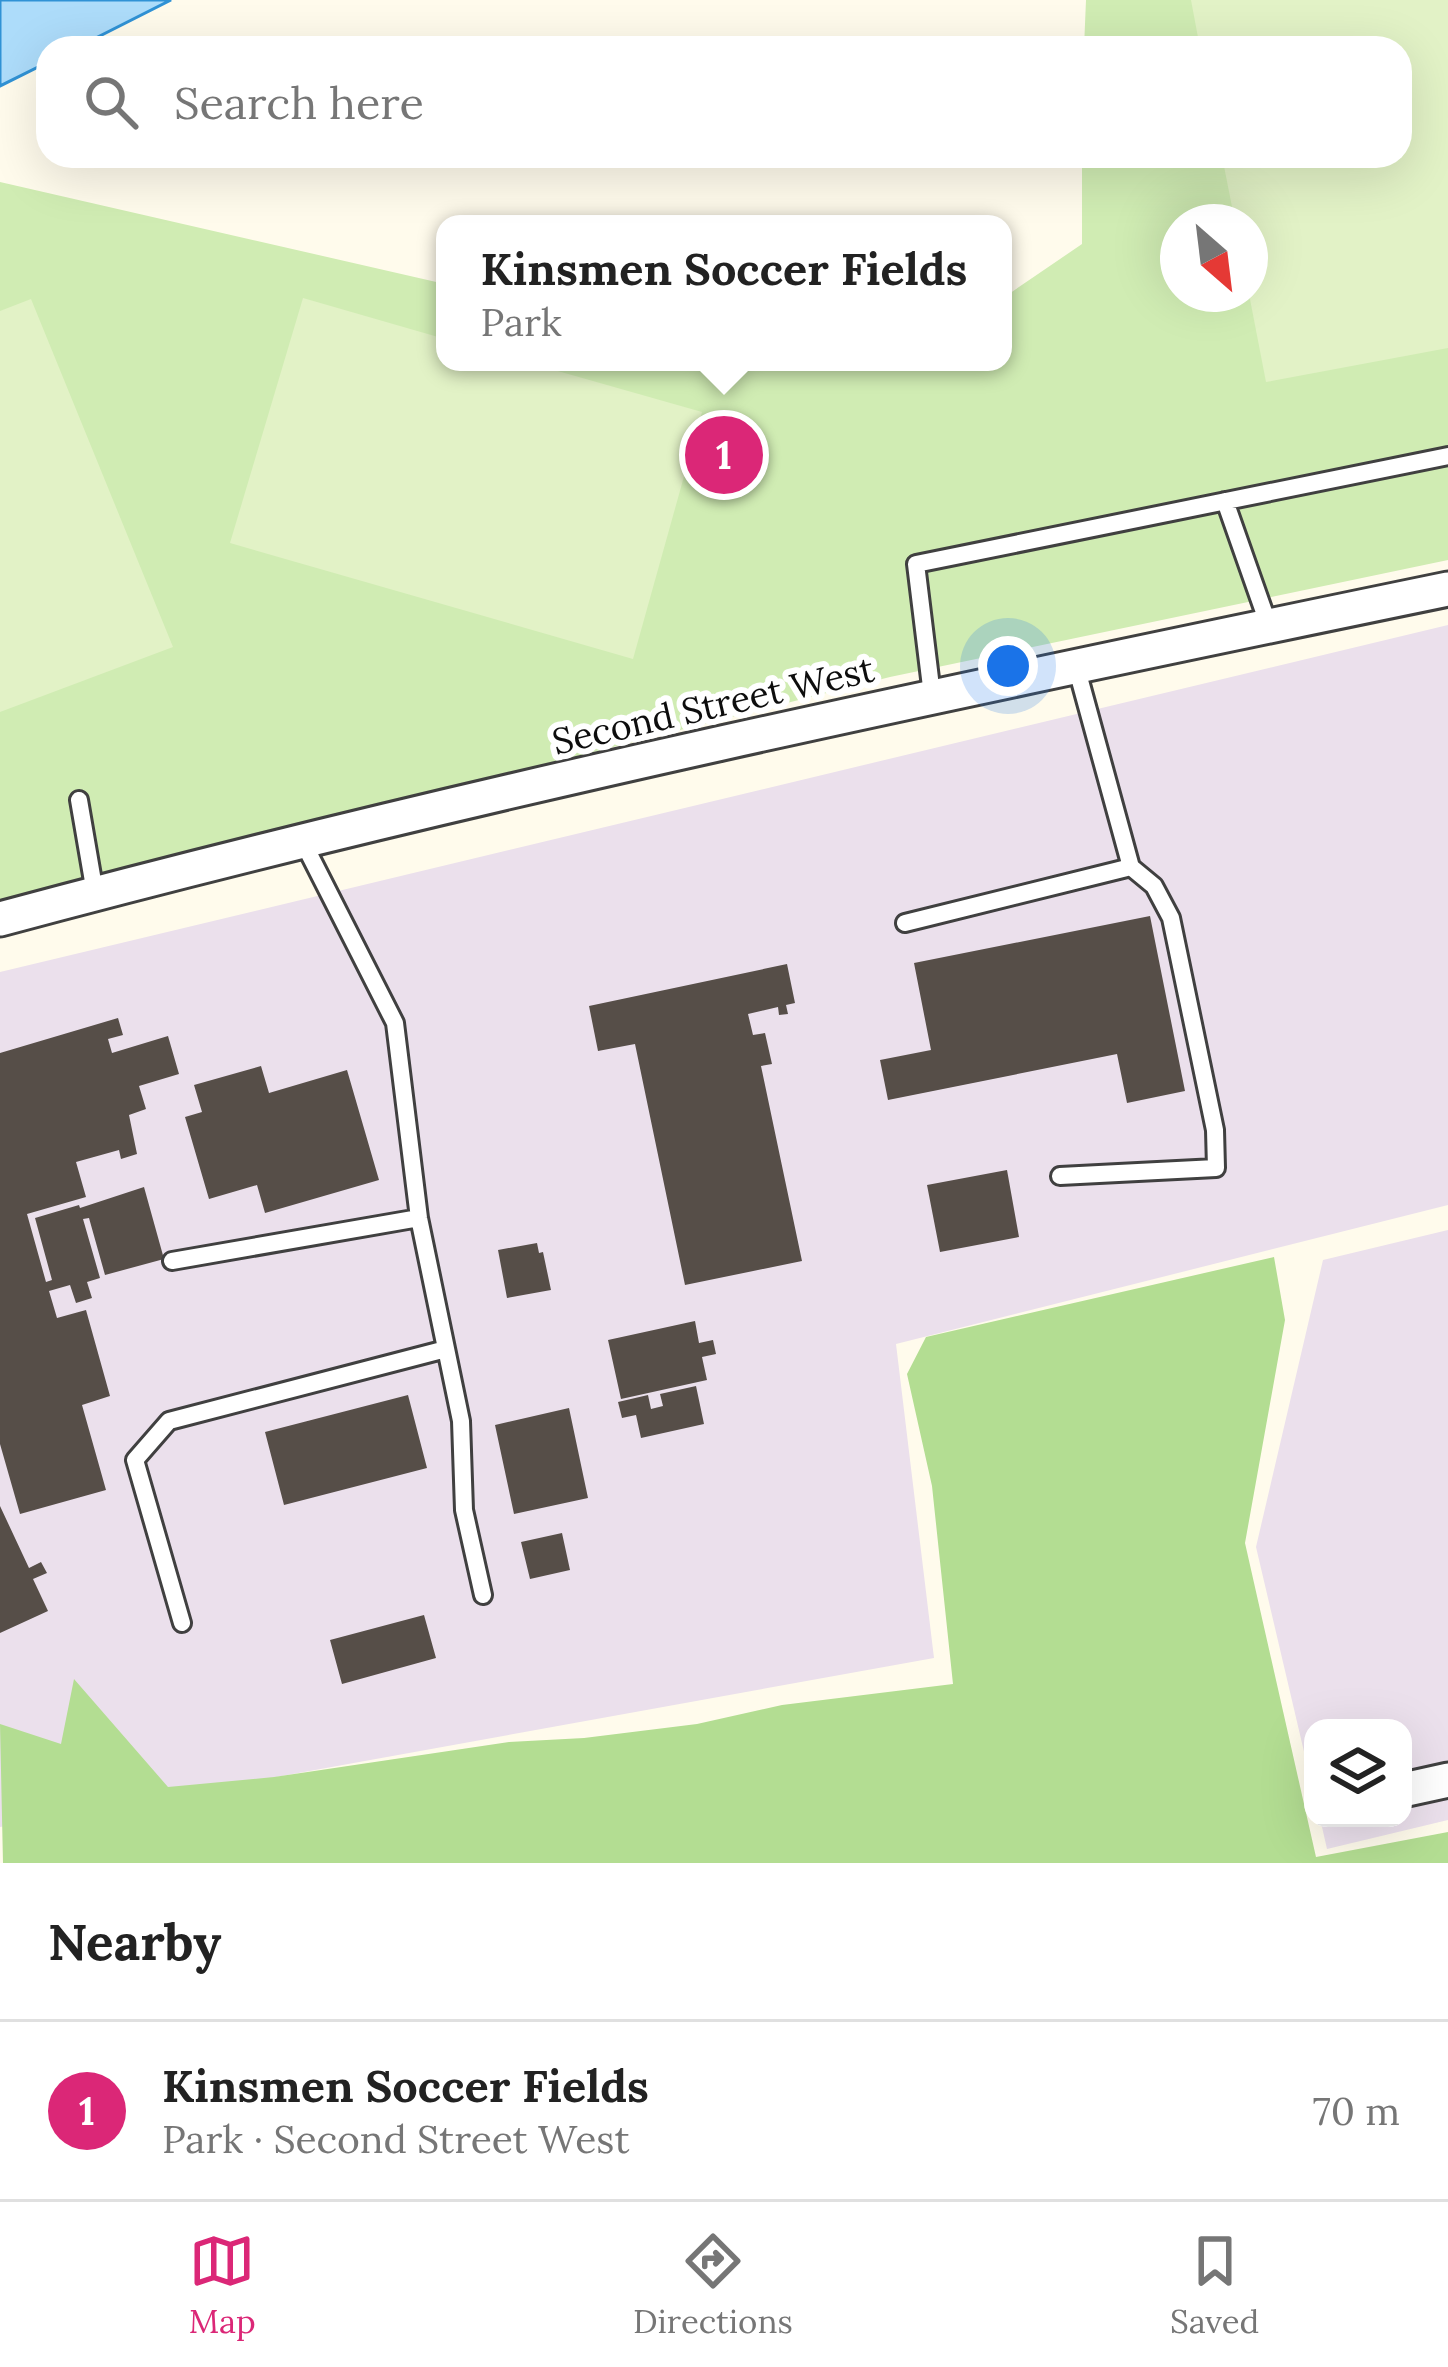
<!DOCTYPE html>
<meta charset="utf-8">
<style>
body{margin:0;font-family:Lora,serif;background:#f2f2f2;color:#222}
.controls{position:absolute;right:36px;bottom:36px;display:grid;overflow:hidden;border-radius:24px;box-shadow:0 12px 48px #0002}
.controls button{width:108px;height:108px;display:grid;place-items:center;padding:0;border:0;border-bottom:3px solid #e0e0e0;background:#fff;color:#222;font:60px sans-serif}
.compass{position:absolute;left:1160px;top:204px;width:108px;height:108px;border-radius:50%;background:#fff;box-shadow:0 12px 48px #0002;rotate:152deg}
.you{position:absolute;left:1008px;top:666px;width:42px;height:42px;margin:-30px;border:9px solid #fff;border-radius:50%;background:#1a73e8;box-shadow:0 0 0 18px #1a73e833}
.badge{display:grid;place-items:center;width:78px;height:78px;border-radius:50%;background:#db2777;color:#fff;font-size:39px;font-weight:700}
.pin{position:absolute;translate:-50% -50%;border:6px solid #fff;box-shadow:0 3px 12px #0006}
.popup{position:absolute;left:436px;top:215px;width:576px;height:156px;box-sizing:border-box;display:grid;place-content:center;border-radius:24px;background:#fff;filter:drop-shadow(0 3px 9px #0005);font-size:39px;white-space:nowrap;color:#767676}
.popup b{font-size:45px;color:#222}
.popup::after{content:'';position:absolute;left:50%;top:100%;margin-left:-24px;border:24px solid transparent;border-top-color:#fff}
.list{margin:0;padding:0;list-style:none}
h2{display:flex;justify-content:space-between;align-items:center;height:156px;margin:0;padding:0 48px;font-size:51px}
h2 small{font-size:39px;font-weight:400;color:#767676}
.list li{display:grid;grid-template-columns:78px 1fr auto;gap:36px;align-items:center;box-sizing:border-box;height:180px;padding:0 48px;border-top:3px solid #e0e0e0}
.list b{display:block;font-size:45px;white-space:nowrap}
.list p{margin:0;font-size:39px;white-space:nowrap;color:#767676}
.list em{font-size:39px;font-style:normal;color:#767676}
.icon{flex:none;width:66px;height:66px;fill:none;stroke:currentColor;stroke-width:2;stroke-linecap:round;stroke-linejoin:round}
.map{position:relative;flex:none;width:1448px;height:1863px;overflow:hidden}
.search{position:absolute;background:#fff;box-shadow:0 12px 48px #0002;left:36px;right:36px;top:36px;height:132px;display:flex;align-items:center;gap:30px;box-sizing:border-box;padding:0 42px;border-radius:36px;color:#767676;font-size:45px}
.sheet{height:336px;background:#fff}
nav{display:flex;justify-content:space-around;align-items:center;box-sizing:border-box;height:168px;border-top:3px solid #e0e0e0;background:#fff;font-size:33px;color:#767676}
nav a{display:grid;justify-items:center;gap:6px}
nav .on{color:#db2777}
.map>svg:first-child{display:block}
.industrial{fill:#ebe0ec}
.green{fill:#d0ecb3;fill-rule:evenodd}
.forest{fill:#b3dd92}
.pitch{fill:#e2f2c6}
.water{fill:#addcfa;stroke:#3092d5;stroke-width:3}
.building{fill:#564e48}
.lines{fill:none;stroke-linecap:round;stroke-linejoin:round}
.service-casing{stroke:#404040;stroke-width:22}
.minor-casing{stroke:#404040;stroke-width:39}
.service{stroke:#fff;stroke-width:16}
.minor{stroke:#fff;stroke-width:33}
.labels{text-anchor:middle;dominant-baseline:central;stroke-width:12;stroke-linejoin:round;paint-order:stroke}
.street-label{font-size:36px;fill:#0d0d0d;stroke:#fff}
</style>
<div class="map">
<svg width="1448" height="1863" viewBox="0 0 1448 1863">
<rect width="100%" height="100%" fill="#fffbec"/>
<path class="industrial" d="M1448,625V1205L896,1344L934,1658L0,1827V972Z
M1448,1230V1820L1327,1849L1320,1818H1403V1728H1313V1790L1256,1547L1323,1260Z"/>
<path class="green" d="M1086,0H1448V560L890,677L0,902V182L445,284V362H1003V298L1082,244V156H1400V48H1084ZM1178,222H1250V294H1178Z"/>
<path class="forest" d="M1274,1257L1285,1320L1245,1543L1316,1857L1448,1832V1863H3L0,1724L61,1744L74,1679L168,1787L274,1777L509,1742L584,1738L697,1724L782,1705L953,1684L932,1486L907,1374L926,1337Z"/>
<path class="pitch" d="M1191,0H1448V348L1266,382L1249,294L1250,222H1235L1222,156H1400V48H1200Z
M303,298L445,339V362H526L702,412L633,659L230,543Z
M31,299L173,647L0,712V311Z"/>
<path class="water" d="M0,0H171L76,48H48V62L0,86Z"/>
<path class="building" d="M1150,916L1185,1091L1127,1103L1117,1054L888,1100L880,1060L931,1050L914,963Z
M787,964L795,1003L786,1005L788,1014L779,1015L778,1007L748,1014L753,1035L765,1033L772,1064L761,1066L802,1261L685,1285L635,1044L598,1051L589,1006Z
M118,1018L123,1035L108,1039L112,1053L168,1036L179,1074L139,1086L146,1109L129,1115L137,1154L121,1159L119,1150L76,1162L86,1197L27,1214L46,1282L52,1280L35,1218L79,1205L80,1208L144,1187L164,1259L105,1275L89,1218L83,1219L100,1278L87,1282L92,1298L76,1303L70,1285L49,1291L57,1318L86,1310L110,1396L82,1405L106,1490L20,1514L0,1444V1053Z
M261,1066L269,1093L347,1070L379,1180L265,1213L257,1185L209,1199L185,1117L202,1112L194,1085Z
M1007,1170L1019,1237L940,1252L927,1185Z
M537,1243L539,1253L543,1252L551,1290L507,1298L498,1250Z
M695,1321L699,1343L713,1340L716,1354L702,1357L707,1380L621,1399L608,1340Z
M696,1386L704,1424L641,1438L636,1415L622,1418L618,1402L648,1395L651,1409L663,1406L660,1394Z
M408,1395L427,1468L284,1505L265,1432Z
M569,1408L588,1498L514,1514L495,1425Z
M0,1506L29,1568L41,1562L47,1573L33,1579L48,1611L0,1633Z
M562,1533L570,1570L530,1579L521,1542Z
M424,1615L436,1658L342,1684L330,1640Z"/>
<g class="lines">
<defs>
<path id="service" d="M1225,501L1269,626
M932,695L916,564L1448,456
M79,800L95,893
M302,840L395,1023L419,1218L461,1421L464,1510L483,1595
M905,923L1131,867L1076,666
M1060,1176L1216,1168L1215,1130L1171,918L1154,886L1131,867
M172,1261L419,1218
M182,1623L135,1460L169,1421L446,1349"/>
<path id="minor" d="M0,919C478,790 963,689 1448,589
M1403,1790L1448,1780"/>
</defs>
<use href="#service" class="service-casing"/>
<use href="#minor" class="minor-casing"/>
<use href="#service" class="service"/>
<use href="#minor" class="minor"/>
</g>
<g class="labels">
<g class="street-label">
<text transform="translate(713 705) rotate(-13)">Second Street West</text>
</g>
</g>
</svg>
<div class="controls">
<button><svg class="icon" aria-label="layers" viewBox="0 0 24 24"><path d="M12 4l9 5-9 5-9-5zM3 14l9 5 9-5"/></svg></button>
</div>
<svg class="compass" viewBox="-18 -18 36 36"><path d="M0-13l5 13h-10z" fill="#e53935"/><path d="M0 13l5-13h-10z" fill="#767676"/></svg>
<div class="you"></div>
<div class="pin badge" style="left:724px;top:455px">1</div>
<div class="popup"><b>Kinsmen Soccer Fields</b>Park</div>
<div class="search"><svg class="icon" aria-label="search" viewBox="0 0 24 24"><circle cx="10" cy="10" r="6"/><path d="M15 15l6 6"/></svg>Search here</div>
</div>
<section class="sheet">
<h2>Nearby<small></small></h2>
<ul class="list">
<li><span class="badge">1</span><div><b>Kinsmen Soccer Fields</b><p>Park · Second Street West</p></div><em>70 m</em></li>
</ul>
</section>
<nav>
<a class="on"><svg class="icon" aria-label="map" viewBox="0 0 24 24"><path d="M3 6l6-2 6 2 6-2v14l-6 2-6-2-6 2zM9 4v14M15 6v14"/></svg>Map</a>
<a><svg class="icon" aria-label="directions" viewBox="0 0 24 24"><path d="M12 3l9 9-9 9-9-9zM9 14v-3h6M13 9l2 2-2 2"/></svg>Directions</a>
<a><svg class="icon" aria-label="saved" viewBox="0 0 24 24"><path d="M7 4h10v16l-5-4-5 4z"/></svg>Saved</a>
</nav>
